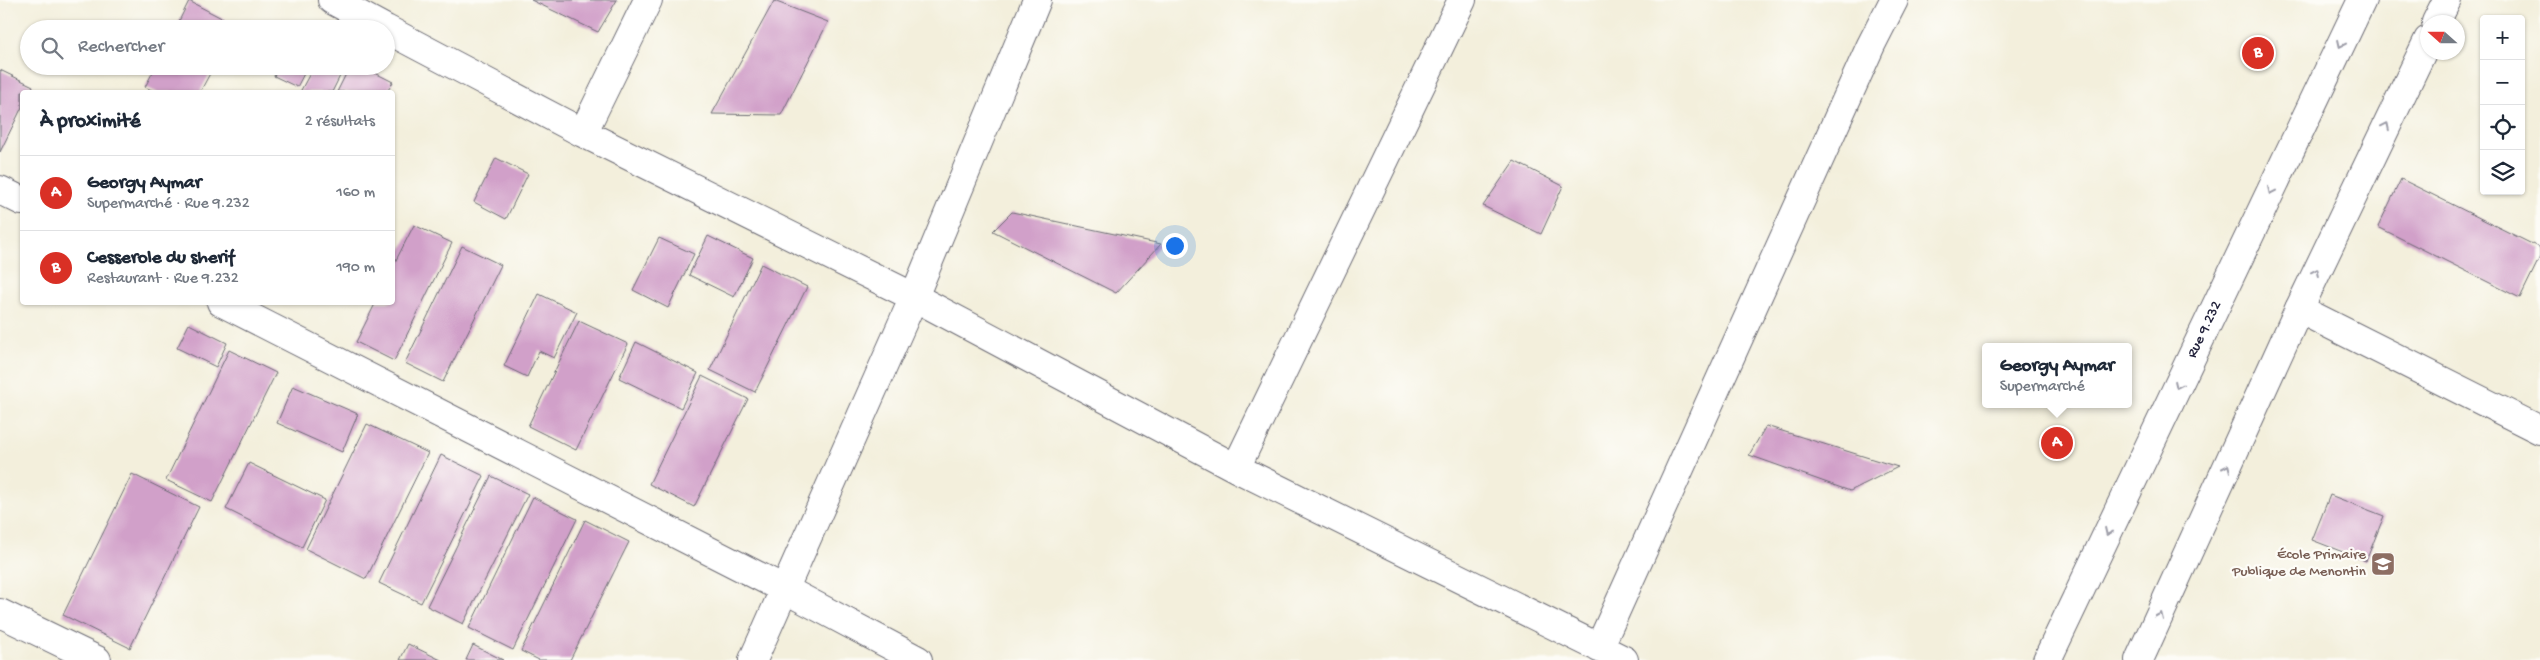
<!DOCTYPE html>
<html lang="fr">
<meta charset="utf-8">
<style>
body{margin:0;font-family:"Gochi Hand",sans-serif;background:#f2f2f3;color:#1f2937}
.controls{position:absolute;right:15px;top:15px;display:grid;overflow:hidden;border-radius:5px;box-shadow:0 1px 4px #0004}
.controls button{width:45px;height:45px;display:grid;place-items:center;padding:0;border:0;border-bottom:1px solid #e0e1e3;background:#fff;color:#1f2937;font:25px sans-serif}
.compass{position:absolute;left:2420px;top:15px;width:45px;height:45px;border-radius:50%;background:#fff;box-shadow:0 1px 4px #0004;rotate:291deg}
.you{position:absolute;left:1174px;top:245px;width:18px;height:18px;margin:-12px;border:4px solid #fff;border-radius:50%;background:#1a73e8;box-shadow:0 0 0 8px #1a73e833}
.badge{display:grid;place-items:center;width:32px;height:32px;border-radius:50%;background:#d93025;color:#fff;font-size:16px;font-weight:700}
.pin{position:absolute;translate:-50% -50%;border:2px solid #fff;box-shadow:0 1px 5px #0006}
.popup{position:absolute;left:1982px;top:343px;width:150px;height:65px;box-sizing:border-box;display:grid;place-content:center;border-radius:5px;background:#fff;filter:drop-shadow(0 1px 4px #0005);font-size:16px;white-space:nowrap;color:#747a83}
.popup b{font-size:19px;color:#1f2937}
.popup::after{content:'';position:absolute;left:50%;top:100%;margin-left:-10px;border:10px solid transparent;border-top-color:#fff}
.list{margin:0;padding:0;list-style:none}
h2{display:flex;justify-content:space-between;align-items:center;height:65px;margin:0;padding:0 20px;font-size:21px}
h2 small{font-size:16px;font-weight:400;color:#747a83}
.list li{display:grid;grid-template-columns:32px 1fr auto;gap:15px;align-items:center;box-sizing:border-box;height:75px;padding:0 20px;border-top:1px solid #e0e1e3}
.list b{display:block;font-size:19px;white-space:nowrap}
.list p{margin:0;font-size:16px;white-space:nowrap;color:#747a83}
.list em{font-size:16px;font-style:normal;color:#747a83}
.icon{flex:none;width:28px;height:28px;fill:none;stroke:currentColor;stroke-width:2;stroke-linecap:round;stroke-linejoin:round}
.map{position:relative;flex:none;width:2540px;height:660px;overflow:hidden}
.search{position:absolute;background:#fff;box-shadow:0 1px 4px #0004;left:20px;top:20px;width:375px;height:55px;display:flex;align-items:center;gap:12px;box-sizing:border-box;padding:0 18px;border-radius:28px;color:#747a83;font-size:19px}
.panel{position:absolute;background:#fff;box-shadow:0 1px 4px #0004;left:20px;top:90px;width:375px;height:215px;border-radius:5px}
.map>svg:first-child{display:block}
.building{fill:#d1a0c9}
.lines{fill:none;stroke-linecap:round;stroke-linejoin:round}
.street-casing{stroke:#6b6a73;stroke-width:30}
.secondary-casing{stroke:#6b6a73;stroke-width:30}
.street{stroke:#fff;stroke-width:28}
.secondary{stroke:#fff;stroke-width:28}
.oneway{stroke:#9c9ca7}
.labels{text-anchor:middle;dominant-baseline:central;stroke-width:4.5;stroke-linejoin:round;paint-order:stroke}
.street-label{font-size:15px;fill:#22223b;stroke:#fdfcf7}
.education-label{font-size:15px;fill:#785e54;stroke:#fdfcf7;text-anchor:end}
</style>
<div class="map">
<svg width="2540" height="660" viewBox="0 0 2540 660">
<rect width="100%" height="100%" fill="#fdfcf7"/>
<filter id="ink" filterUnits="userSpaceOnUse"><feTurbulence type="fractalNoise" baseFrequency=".02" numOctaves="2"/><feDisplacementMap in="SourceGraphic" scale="10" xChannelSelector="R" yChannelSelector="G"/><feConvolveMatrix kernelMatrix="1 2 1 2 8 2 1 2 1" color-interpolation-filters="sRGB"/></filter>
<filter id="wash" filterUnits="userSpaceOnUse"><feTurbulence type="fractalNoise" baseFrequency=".0096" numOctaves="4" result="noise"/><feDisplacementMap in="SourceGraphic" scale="20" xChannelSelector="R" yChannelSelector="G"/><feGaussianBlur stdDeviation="1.12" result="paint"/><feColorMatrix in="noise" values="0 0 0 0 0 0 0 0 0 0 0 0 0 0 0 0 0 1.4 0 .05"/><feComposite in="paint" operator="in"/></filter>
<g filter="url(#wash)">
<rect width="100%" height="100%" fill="#f3efdc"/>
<g id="blocks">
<path class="building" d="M531,0H617L598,32Z
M189,1L235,25L233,29H175Z
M774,1L828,22L781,115L712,114Z
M156,66H214L200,92H156L145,87Z
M279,66H308L297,87L274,76Z
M314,66H345L332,92H300Z
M350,66H361L393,82L387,92H337Z
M0,70L33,86L30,92H22V107L0,152Z
M496,158L528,174L506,219L474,202Z
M1514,161L1563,186L1541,234L1483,206Z
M2401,179L2540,248V257L2520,298L2378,227Z
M1012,212L1161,244L1116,293L993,231Z
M414,225L452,243L394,361L356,342L376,302H392V268Z
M708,236L753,258L734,297L689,275Z
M659,238L694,254L668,308L633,290Z
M462,246L501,265L443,382L405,363Z
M761,264L807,287L755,392L710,370Z
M539,294L577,312L554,358L539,351L527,377L504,366Z
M579,321L628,344L576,450L528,426Z
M189,324L227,343L216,367L177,348Z
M636,342L698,373L681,408L619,378Z
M229,350L276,373L212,502L166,480Z
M702,376L748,399L694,507L649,484Z
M293,386L358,414L342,452L277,423Z
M367,424L428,453L366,579L306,549Z
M1766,426L1898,467L1850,491L1749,455Z
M441,455L484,476L421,603L379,583Z
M249,463L325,500L302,547L226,509Z
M132,474L199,507L130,648L63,615Z
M491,476L528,494L463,624L427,606Z
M2330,495L2384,516L2366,561L2312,540Z
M533,497L577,519L513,650L469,628Z
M585,520L629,542L570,660H539L521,651Z
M408,644L441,660H400Z
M473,645L503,660H466Z"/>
</g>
</g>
<g filter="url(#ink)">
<use href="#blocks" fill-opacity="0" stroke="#6b6a73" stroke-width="1"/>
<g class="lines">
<defs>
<path id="street" d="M332,0L386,29
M386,29L583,133L914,297L1236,468L1624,660
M583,133L648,0
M0,190L22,201
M221,302L786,590L918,660
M2299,309L2540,430
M1236,468L1462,0
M0,613L97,660
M1599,648L1871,45L1894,0
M753,660L914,297L1037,0"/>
<g id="secondary">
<path d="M2436,22L2447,0"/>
<path id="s1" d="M2047,660L2362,0"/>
<path d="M2139,660L2299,309L2428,40"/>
</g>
</defs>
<use href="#street" class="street-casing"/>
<use href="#secondary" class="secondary-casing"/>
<use href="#street" class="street"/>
<use href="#secondary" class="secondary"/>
</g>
<defs><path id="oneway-chevron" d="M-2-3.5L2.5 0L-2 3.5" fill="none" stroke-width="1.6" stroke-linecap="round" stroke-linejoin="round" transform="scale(1.25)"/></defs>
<g class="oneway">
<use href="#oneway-chevron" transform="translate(2341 44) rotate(115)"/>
<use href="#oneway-chevron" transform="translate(2386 126) rotate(-64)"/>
<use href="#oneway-chevron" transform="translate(2271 191) rotate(115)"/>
<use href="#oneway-chevron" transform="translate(2316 272) rotate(-64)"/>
<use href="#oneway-chevron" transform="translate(2178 385) rotate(115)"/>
<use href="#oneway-chevron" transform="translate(2227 468) rotate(-66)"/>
<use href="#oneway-chevron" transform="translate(2108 532) rotate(115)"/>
<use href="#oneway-chevron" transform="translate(2160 616) rotate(-66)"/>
</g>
</g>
<defs>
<symbol id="school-square" viewBox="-11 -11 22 22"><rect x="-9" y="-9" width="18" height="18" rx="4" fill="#8d6e63" stroke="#fdfcf7"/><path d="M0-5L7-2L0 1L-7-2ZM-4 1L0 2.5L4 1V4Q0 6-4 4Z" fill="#fff"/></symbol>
</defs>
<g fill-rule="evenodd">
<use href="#school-square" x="2369" y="550" width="28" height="28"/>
</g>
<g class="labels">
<g class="street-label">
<text stroke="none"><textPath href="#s1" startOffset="366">Rue 9.232</textPath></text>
</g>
<g class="education-label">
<text x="2366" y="555">École Primaire<tspan x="2366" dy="17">Publique de Menontin</tspan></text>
</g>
</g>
</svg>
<div class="controls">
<button>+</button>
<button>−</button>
<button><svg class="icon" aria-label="locate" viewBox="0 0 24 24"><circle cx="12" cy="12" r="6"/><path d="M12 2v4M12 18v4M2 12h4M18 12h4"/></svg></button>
<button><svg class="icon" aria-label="layers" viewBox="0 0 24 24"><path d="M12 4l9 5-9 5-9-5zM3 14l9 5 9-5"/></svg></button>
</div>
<svg class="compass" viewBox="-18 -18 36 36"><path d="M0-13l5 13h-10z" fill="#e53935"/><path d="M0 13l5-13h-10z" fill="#747a83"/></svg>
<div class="you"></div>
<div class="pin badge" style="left:2057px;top:443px">A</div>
<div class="popup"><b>Georgy Aymar</b>Supermarché</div>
<div class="pin badge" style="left:2258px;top:53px">B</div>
<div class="search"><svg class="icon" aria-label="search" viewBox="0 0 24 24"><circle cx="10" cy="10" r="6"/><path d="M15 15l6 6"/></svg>Rechercher</div>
<section class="panel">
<h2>À proximité<small>2 résultats</small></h2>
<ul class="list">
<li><span class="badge">A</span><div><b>Georgy Aymar</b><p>Supermarché · Rue 9.232</p></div><em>160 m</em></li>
<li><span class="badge">B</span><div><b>Cesserole du sherif</b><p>Restaurant · Rue 9.232</p></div><em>190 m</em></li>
</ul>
</section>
</div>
